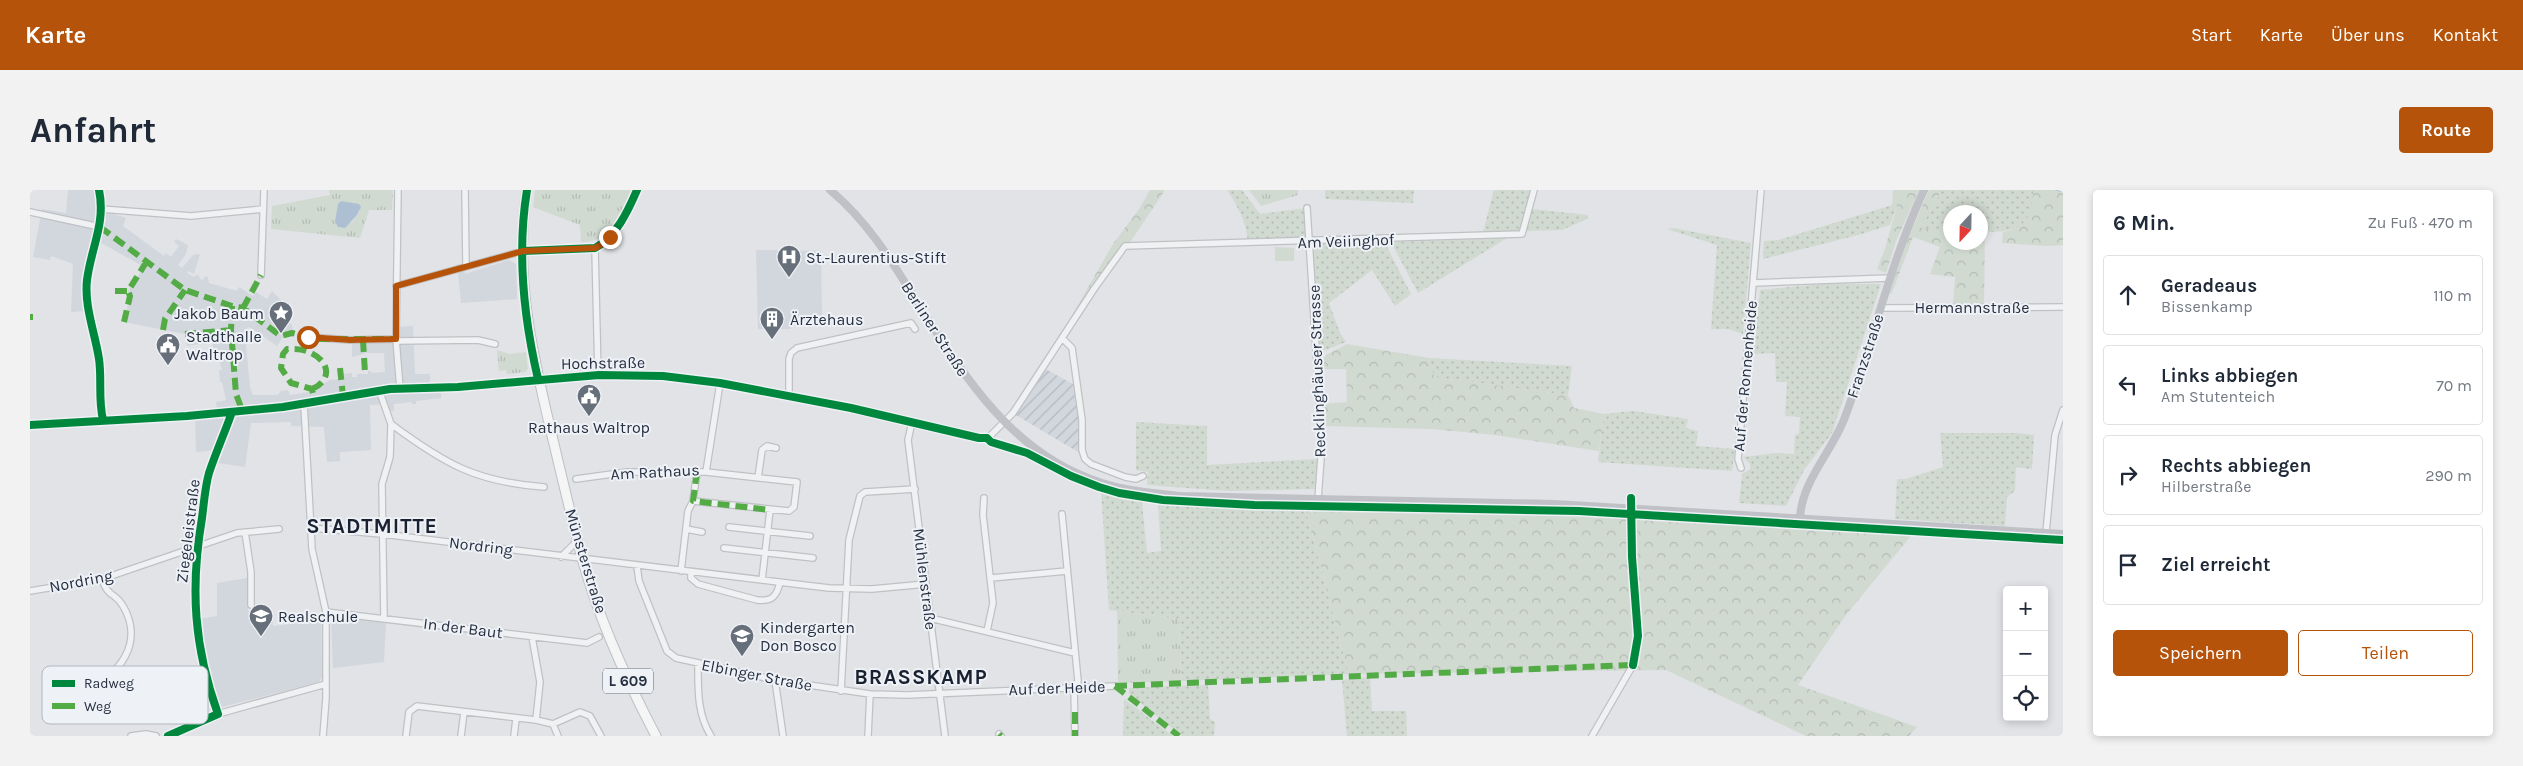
<!DOCTYPE html>
<html lang="de">
<meta charset="utf-8">
<style>
body{margin:0;font-family:Karla,sans-serif;background:#f2f2f3;color:#1f2937}
.controls{position:absolute;right:15px;bottom:15px;display:grid;overflow:hidden;border-radius:5px;box-shadow:0 2px 8px #0003}
.controls button{width:45px;height:45px;display:grid;place-items:center;padding:0;border:0;border-bottom:1px solid #e0e1e3;background:#fff;color:#1f2937;font:25px sans-serif}
.compass{position:absolute;left:1913px;top:15px;width:45px;height:45px;border-radius:50%;background:#fff;box-shadow:0 2px 8px #0003;rotate:202deg}
.stop{position:absolute;width:15px;height:15px;margin:-11px;border:4px solid #b45309;border-radius:50%;background:#fff}
.stop.end{background:#b45309;border-color:#fff;box-shadow:0 1px 5px #0008}
.list{margin:0;padding:0;list-style:none}
h2{display:flex;justify-content:space-between;align-items:center;height:65px;margin:0;padding:0 20px;font-size:21px}
h2 small{font-size:16px;font-weight:400;color:#747a83}
.list li{display:grid;grid-template-columns:32px 1fr auto;gap:15px;align-items:center;box-sizing:border-box;height:80px;margin:0 10px 10px;padding:0 10px;border:1px solid #e0e1e3;border-radius:5px}
.list b{display:block;font-size:19px;white-space:nowrap}
.list p{margin:0;font-size:16px;white-space:nowrap;color:#747a83}
.list em{font-size:16px;font-style:normal;color:#747a83}
.actions{display:flex;gap:10px;padding:15px 20px}
.actions a{flex:1;padding:11px 0;border:1px solid #b45309;border-radius:5px;text-align:center;font-size:18px;color:#b45309}
.actions .main{background:#b45309;color:#fff}
.icon{flex:none;width:28px;height:28px;fill:none;stroke:currentColor;stroke-width:2;stroke-linecap:round;stroke-linejoin:round}
.map{position:relative;flex:none;width:2033px;height:546px;overflow:hidden;border-radius:5px}
header{display:flex;align-items:center;gap:30px;box-sizing:border-box;height:70px;padding:0 25px;background:#b45309;color:#fff}
header strong{font-size:24px}
nav{display:flex;gap:28px;margin-inline-start:auto;font-size:18px}
.intro{display:flex;align-items:center;justify-content:space-between;box-sizing:border-box;height:120px;padding:0 30px}
h1{margin:0;font-size:35px}
.button{padding:12px 22px;border-radius:5px;background:#b45309;color:#fff;font-size:18px;font-weight:700}
main{display:flex;gap:30px;padding:0 30px}
aside{flex:1;background:#fff;border-radius:5px;box-shadow:0 2px 8px #0003}
.map>svg:first-child{display:block}
.built{fill:#d2d6dd}
.industrial{fill:url(#industrial-furrows)}
.grass{fill:url(#grass-dots)}
.forest{fill:url(#forest-crowns)}
.park{fill:url(#park-tufts);fill-rule:evenodd}
.garden{fill:#d1dad1}
.water{fill:#adbfd3}
.lines{fill:none;stroke-linecap:round;stroke-linejoin:round}
.stream{stroke:#adbfd3;stroke-width:1}
.street-casing{stroke:#bfc1c4;stroke-width:8}
.primary-casing{stroke:#bdc0c4;stroke-width:11}
.street{stroke:#f0f1f3;stroke-width:5.5}
.secondary{stroke:#bfc1c6;stroke-width:8}
.primary{stroke:#f5f5f6;stroke-width:9}
.quiet{stroke:#53ab46;stroke-width:6;stroke-dasharray:12 6;stroke-linecap:butt}
.cycleway-casing{stroke:#eef1f6;stroke-width:11}
.cycleway{stroke:#00873e;stroke-width:8}
.route{stroke:#b45309;stroke-width:6}
.labels{text-anchor:middle;dominant-baseline:central;stroke-width:4;stroke-linejoin:round;paint-order:stroke}
.shield{fill:#eef1f6;stroke:#626a77;stroke-width:1}
.shield-label{font-size:15px;font-weight:bold;fill:#263041}
.street-label{font-size:16px;fill:#263041;stroke:#eef1f6}
.poi-label{font-size:16px;fill:#263041;stroke:#eef1f6;text-anchor:start}
.district-label{font-size:21px;font-weight:bold;letter-spacing:1px;fill:#192131;stroke:#eef1f6}
.key{fill:#eef1f6;stroke:#b2b7c0;stroke-width:1}
.key-label{font-size:14px;fill:#263041}
</style>
<header>
<strong>Karte</strong>
<nav><a>Start</a><a>Karte</a><a>Über uns</a><a>Kontakt</a></nav>
</header>
<div class="intro"><h1>Anfahrt</h1><a class="button">Route</a></div>
<main>
<div class="map">
<svg width="2033" height="546" viewBox="0 0 2033 546">
<defs>
<pattern id="industrial-furrows" width="10" height="10" patternUnits="userSpaceOnUse" patternTransform="scale(1.25)"><rect width="10" height="10" fill="#d2d6dd"/><path d="M-1 1l2-2M0 10L10 0M9 11l2-2" fill="none" stroke="#b4b8bf"/></pattern>
<pattern id="grass-dots" width="8" height="8" patternUnits="userSpaceOnUse" patternTransform="scale(1.25)"><rect width="8" height="8" fill="#d1dad1"/><path d="M2 2h.1M6 6h.1" fill="none" stroke="#b3bbb5" stroke-width="1.8" stroke-linecap="round"/></pattern>
<pattern id="forest-crowns" width="20" height="18" patternUnits="userSpaceOnUse" patternTransform="scale(1.25)"><rect width="20" height="18" fill="#d1dad1"/><path d="M2 6a3 3 0 1 1 6 0M12 15a3 3 0 1 1 6 0" fill="none" stroke="#b3bbb5"/></pattern>
<pattern id="park-tufts" width="24" height="20" patternUnits="userSpaceOnUse" patternTransform="scale(1.25)"><rect width="24" height="20" fill="#d1dad1"/><path d="M3 7l-1-3M5 7V3M7 7l1-3M15 17l-1-3M17 17v-4M19 17l1-3" fill="none" stroke="#b3bbb5"/></pattern>
</defs>
<rect width="100%" height="100%" fill="#e1e3e6"/>
<path class="built" d="M38,0H67L71,20L96,28L93,36L134,66L136,63L141,67L149,56L144,52L146,49L158,55L156,64L148,75L152,78L163,65L170,64L164,84L158,81L157,83L164,87L167,84L172,91L175,86L178,87L179,93L207,101L209,97L223,106L226,102L237,109L242,101L250,109L263,139L255,143L247,156L223,139L218,137L216,142L218,143L216,156L220,198L223,205H248L251,201L258,200L260,205L279,202L300,190L309,189L313,184L322,183V187H327V184H338V181H341L342,183L355,182L354,163H337L322,167V151L364,150V137L383,136L385,184H400V195L411,201V208L386,211V214H382V212L364,214V221H359V214L340,215L341,260L310,262V271L297,272L294,237L261,236V232L221,233L215,277L188,273L192,264L184,260L166,262L165,221L187,219L186,212L196,210L192,192H190L189,180H192L187,161H184L182,152L157,156L155,144L94,132L100,106L98,101L114,77L68,51L53,97L55,121L41,122L43,74L21,66L20,70L3,67L12,19L36,23Z
M726,60L791,61L792,130L761,131V139H728Z
M479,70L486,74L487,109L431,113L428,82L434,80L435,84Z
M217,388L218,421L241,418L243,436L270,433L291,423L292,487L289,492L192,517L187,511L179,483L169,429L187,426V393Z
M301,427L356,433L354,472L303,478Z"/>
<path class="industrial" d="M1014,178L1048,197L1053,265L986,225Z"/>
<path class="grass" d="M1197,0H1212L1230,24L1276,18L1278,50L1218,52C1216,31 1208,17 1197,0Z
M1295,0H1384L1383,13L1295,9Z
M1464,0H1503L1490,42H1453Z
M1912,0H2004C2003,7 2004,13 2002,20C1994,43 1970,42 1951,42L1950,22H1920V41L1890,39Z
M1862,15H1867L1860,35L1828,45L1733,69L1734,51L1749,50Z
M1501,19L1558,25L1557,29L1532,40L1495,41Z
M1643,38L1721,53L1713,144L1698,139H1681L1687,55L1637,39Z
M1477,48L1388,103L1363,56V52Z
M1355,53L1381,104L1365,116L1342,80L1299,113L1310,143L1316,152L1293,161L1289,158L1283,58L1286,54Z
M1792,94H1851L1802,243L1774,280L1756,316L1709,313L1712,284L1720,279V274L1713,267L1747,263L1764,264L1765,245L1769,244L1770,227L1755,226L1757,192H1746L1745,163L1723,164L1730,100Z
M1399,168L1542,176L1538,205L1403,187Z
M1603,221L1658,229L1656,238L1668,241L1666,256L1705,259L1702,281L1568,272L1574,224Z
M1106,232L1177,236V275L1288,269L1286,299L1198,301L1117,295L1118,282L1106,280Z
M1910,243H1986L2004,245L2002,279L1986,277L1985,301L1977,307L1975,336L1865,329L1867,289H1876L1913,277Z
M1071,301L1112,312L1117,363L1131,361L1128,313L1275,317L1319,484L1151,491L1149,429L1079,420Z
M1340,487L1342,521H1376L1377,546H1317L1312,490Z
M1178,495L1180,529L1185,532L1184,546H1152L1099,504V498Z
M1094,509L1143,546H1093Z"/>
<path class="forest" d="M1120,0H1135L1099,54L1042,130L1041,127L1083,54L1109,19Z
M1863,0H1889L1866,51L1856,83L1847,79L1855,59L1867,15H1862Z
M1899,0H1912L1891,38L1920,41V52H1950L1951,42H1955L1954,115L1923,116L1925,87L1900,84L1910,57L1883,47L1862,103L1859,104L1879,46Z
M2004,0H2023L2033,3V55L2017,56L1972,53L1973,42C2002,35 1999,25 2004,0Z
M1317,154L1399,168L1404,187L1538,205L1544,218L1574,224L1569,261L1465,245L1402,239L1293,236L1291,214L1317,212L1316,179H1288L1296,165Z
M1275,317L1549,324L1884,342L1816,425L1768,495L1887,537L1879,546H1776L1636,480L1319,484Z"/>
<path class="park" d="M299,0H363L362,20H339L330,48L241,39L242,16L300,5ZM310,12L330,21L322,32L306,35Z
M505,0H606C596,25 580,52 551,52L550,35L503,17Z
M1219,0H1268V5L1231,16Z
M467,160L480,164L496,162L498,179L495,182L477,184L476,180L469,181Z
M1087,421L1149,429L1151,491L1088,493Z"/>
<path class="garden" d="M1245,57L1264,58V71H1245Z"/>
<path class="water" d="M311,11L329,14L331,17L327,25L315,38L308,37L305,32L308,14Z"/>
<g class="lines">
<path class="stream" d="M2025,0L2033,2"/>
<defs>
<path id="street" d="M368,0L366,149L370,199
M435,0L436,76
M1277,18L1292,254L1288,309
M71,19L161,26L233,19
M0,22L70,37
M565,58L568,185
M231,85L234,0
M1724,93L1860,88
M366,96L493,61L565,58C586,47 598,21 607,0
M1851,118L2033,117
M278,147L320,150L366,149
M1032,148L1042,158L1052,230V260L1055,269L1061,274L1095,287L1106,289L1113,286
M366,151L448,150L465,154
M349,200L361,234L360,267L352,294L354,429
M759,205V169L761,163L767,158L881,133L885,139
M274,214L282,359L296,422V508L293,546
M882,232L878,250L915,546
M361,234C415,274 446,292 514,297
M0,235L157,226L253,217L360,199L428,197L569,185L633,186L690,193L759,205L953,249L960,246L983,223L1064,99L1095,56L1492,44L1504,0
M957,248L961,252L997,263
M1711,278L1708,269L1731,0
M667,282L663,311L759,321L764,317L767,292L676,282
M728,288L732,260L737,256L746,258
M546,289L597,282H676L690,193
M954,308L953,325L963,413L957,441
M1032,324L1048,491L1044,497L1045,546
M699,337L780,346
M281,338L352,344L799,398L842,399L896,394
M656,339L672,342
M215,342L221,382V415
M2016,343L2025,245L2033,220
M694,358L783,368
M531,367L548,350
M607,376L609,391L637,461L646,468L745,490L840,504L877,505L1085,496
M651,381L658,321L663,311
M661,382V388L668,394L727,410C742,412 747,406 750,392
M961,388L1037,381
M732,390L740,320
M0,401L72,389L207,343L249,339
M296,422L557,453L569,447
M900,428L1045,463
M502,447L510,492L506,530
M668,474C668,499 667,524 681,546
M745,490L753,546
M55,497C91,487 114,451 93,416C86,403 77,407 72,389
M811,501L819,350L830,306L835,302L885,299
M188,524C164,457 160,399 172,328C174,313 175,297 179,283C186,262 195,242 202,222
M523,534L550,522L560,526L571,546
M523,534L528,546
M969,544L971,546
M101,546L116,544L126,546
M138,546L188,524L296,494
M376,546L379,522L387,516L506,530L523,534
M431,546L434,522
M484,546L486,529
M838,546L840,504
M1562,546L1603,475"/>
<path id="primary" d="M497,0C483,86 504,171 524,254C533,292 542,330 552,368C569,430 596,489 626,546"/>
</defs>
<use href="#street" class="street-casing"/>
<use href="#primary" class="primary-casing"/>
<use href="#street" class="street"/>
<path class="secondary" d="M69,0C76,33 61,58 57,90C54,116 65,143 69,169C72,189 68,209 73,230
M800,0C836,30 860,68 884,107C932,183 981,265 1072,293C1098,301 1124,303 1151,306L1524,314L2033,344
M1770,328C1772,290 1802,262 1815,227C1843,152 1860,73 1894,0"/>
<use href="#primary" class="primary"/>
<path class="quiet" d="M70,37L155,100L202,116L213,118L251,146L262,143L284,149H366
M85,101H98L117,71
M202,116L201,140L206,204L212,220
M213,118L231,85
M0,127H3
M94,132L100,106L98,101
M133,140L135,129L155,100
M155,144L201,140
M333,150L335,183
M310,178L313,206
M282,199C302,190 300,172 281,163C274,159 266,159 257,159L253,164L251,178L261,193L282,199L285,212
M667,282L663,311L740,320
M1085,496L1603,475V472
M1085,496L1149,546
M1045,522V546
M969,544L971,546"/>
<defs>
<path id="cycleway" d="M69,0C76,33 61,58 57,90C54,116 65,143 69,169C72,189 68,209 73,230
M497,0C487,61 494,129 508,189
M493,61L565,58C586,47 598,21 607,0
M0,235L157,226L253,217L360,199L428,197L569,185L633,186L690,193L821,218L949,248H957L961,252L997,263L1041,286L1069,297L1089,303L1133,310L1224,315L1549,321L2033,350
M1601,308L1602,367L1608,446L1603,475
M138,546L188,524C164,457 160,399 172,328C174,313 175,297 179,283C186,262 195,242 202,222"/>
</defs>
<use href="#cycleway" class="cycleway-casing"/>
<use href="#cycleway" class="cycleway"/>
</g>
<g class="lines">
<path class="route" d="M278,147L320,150L366,149V96L493,61L565,58L576,52L580,47"/>
</g>
<defs>
<symbol id="hospital-pin" viewBox="-11 -11 22 30"><path d="M0 17L-7.5 6A9.5 9.5 0 1 1 7.5 6Z" fill="#676f7b" stroke="#eef1f6"/><path d="M-5-5h3v3.5h4V-5h3V5h-3V1.5h-4V5h-3Z" fill="#fff"/></symbol>
<symbol id="sight-pin" viewBox="-11 -11 22 30"><path d="M0 17L-7.5 6A9.5 9.5 0 1 1 7.5 6Z" fill="#676f7b" stroke="#eef1f6"/><path d="M0-6L1.8-2.2L6-1.7L2.9 1.2L3.7 5.4L0 3.3L-3.7 5.4L-2.9 1.2L-6-1.7L-1.8-2.2Z" fill="#fff"/></symbol>
<symbol id="building-pin" viewBox="-11 -11 22 30"><path d="M0 17L-7.5 6A9.5 9.5 0 1 1 7.5 6Z" fill="#676f7b" stroke="#eef1f6"/><path d="M-4-6H4V6H1V3H-1V6H-4ZM-2.5-4.3h1.7v1.8h-1.7ZM.8-4.3h1.7v1.8H.8ZM-2.5-1h1.7V.8h-1.7ZM.8-1h1.7V.8H.8Z" fill="#fff"/></symbol>
<symbol id="civic-pin" viewBox="-11 -11 22 30"><path d="M0 17L-7.5 6A9.5 9.5 0 1 1 7.5 6Z" fill="#676f7b" stroke="#eef1f6"/><path d="M-.6-6.5H3V-4.5H.6V-3L4-1V1h2V6H-6V1h2V-1L-.6-3ZM-1.2 2.5V6h2.4V2.5Z" fill="#fff"/></symbol>
<symbol id="school-pin" viewBox="-11 -11 22 30"><path d="M0 17L-7.5 6A9.5 9.5 0 1 1 7.5 6Z" fill="#676f7b" stroke="#eef1f6"/><path d="M0-5L7-2L0 1L-7-2ZM-4 1L0 2.5L4 1V4Q0 6-4 4Z" fill="#fff"/></symbol>
</defs>
<g fill-rule="evenodd">
<use href="#hospital-pin" x="745" y="53" width="28" height="38"/>
<use href="#sight-pin" x="237" y="109" width="28" height="38"/>
<use href="#building-pin" x="728" y="115" width="28" height="38"/>
<use href="#civic-pin" x="124" y="141" width="28" height="38"/>
<use href="#civic-pin" x="545" y="192" width="28" height="38"/>
<use href="#school-pin" x="217" y="412" width="28" height="38"/>
<use href="#school-pin" x="698" y="432" width="28" height="38"/>
</g>
<g class="labels">
<rect class="shield" x="573" y="478.5" width="50" height="25" rx="4"/>
<g class="shield-label">
<text x="598" y="491">L 609</text>
</g>
<g class="street-label">
<text transform="translate(1316 51) rotate(-2)">Am Veiinghof</text>
<text x="1942" y="117">Hermannstraße</text>
<text transform="translate(905 139) rotate(57)">Berliner Straße</text>
<text transform="translate(1835 166) rotate(-72)">Franzstraße</text>
<text transform="translate(573 173) rotate(-1)">Hochstraße</text>
<text transform="translate(1287 181) rotate(-92)">Recklinghäuser Strasse</text>
<text transform="translate(1715 186) rotate(-85)">Auf der Ronnenheide</text>
<text transform="translate(625 282) rotate(-3)">Am Rathaus</text>
<text transform="translate(158 341) rotate(-83)">Ziegeleistraße</text>
<text transform="translate(451 356) rotate(7)">Nordring</text>
<text transform="translate(556 371) rotate(73)">Münsterstraße</text>
<text transform="translate(895 389) rotate(83)">Mühlenstraße</text>
<text transform="translate(51 391) rotate(-11)">Nordring</text>
<text transform="translate(433 438) rotate(7)">In der Baut</text>
<text transform="translate(727 485) rotate(11)">Elbinger Straße</text>
<text transform="translate(1027 498) rotate(-2)">Auf der Heide</text>
</g>
<g class="poi-label">
<text x="776" y="67">St.-Laurentius-Stift</text>
<text x="234" y="123" text-anchor="end">Jakob Baum</text>
<text x="760" y="129">Ärztehaus</text>
<text x="156" y="146">Stadthalle<tspan x="156" dy="18">Waltrop</tspan></text>
<text x="559" y="237" text-anchor="middle">Rathaus Waltrop</text>
<text x="248" y="426">Realschule</text>
<text x="730" y="437">Kindergarten<tspan x="730" dy="18">Don Bosco</tspan></text>
</g>
<g class="district-label">
<text x="342" y="336">STADTMITTE</text>
<text x="891" y="487">BRASSKAMP</text>
</g>
</g>
<rect x="12" y="476" width="166" height="58" rx="8" class="key"/>
<rect x="22" y="490" width="23" height="7" fill="#00873e"/>
<rect x="22" y="513" width="23" height="6" fill="#53ab46"/>
<g class="key-label">
<text x="54" y="498">Radweg</text>
<text x="54" y="521">Weg</text>
</g>
</svg>
<div class="controls">
<button>+</button>
<button>−</button>
<button><svg class="icon" aria-label="locate" viewBox="0 0 24 24"><circle cx="12" cy="12" r="6"/><path d="M12 2v4M12 18v4M2 12h4M18 12h4"/></svg></button>
</div>
<svg class="compass" viewBox="-18 -18 36 36"><path d="M0-13l5 13h-10z" fill="#e53935"/><path d="M0 13l5-13h-10z" fill="#747a83"/></svg>
<div class="stop" style="left:278px;top:147px"></div>
<div class="stop end" style="left:580px;top:47px"></div>
</div>
<aside>
<h2>6 Min.<small>Zu Fuß · 470 m</small></h2>
<ul class="list">
<li><svg class="icon" aria-label="ahead" viewBox="0 0 24 24"><path d="M12 20V5M6 11l6-6 6 6"/></svg><div><b>Geradeaus</b><p>Bissenkamp</p></div><em>110 m</em></li>
<li><svg class="icon" aria-label="left" viewBox="0 0 24 24"><path d="M17 20v-9H6M10 6l-5 5 5 5"/></svg><div><b>Links abbiegen</b><p>Am Stutenteich</p></div><em>70 m</em></li>
<li><svg class="icon" aria-label="right" viewBox="0 0 24 24"><path d="M7 20v-9h11M14 6l5 5-5 5"/></svg><div><b>Rechts abbiegen</b><p>Hilberstraße</p></div><em>290 m</em></li>
<li><svg class="icon" aria-label="arrive" viewBox="0 0 24 24"><path d="M6 21V4h12l-3 4 3 4H6"/></svg><div><b>Ziel erreicht</b></div></li>
</ul>
<div class="actions"><a class="main">Speichern</a><a>Teilen</a></div>
</aside>
</main>
